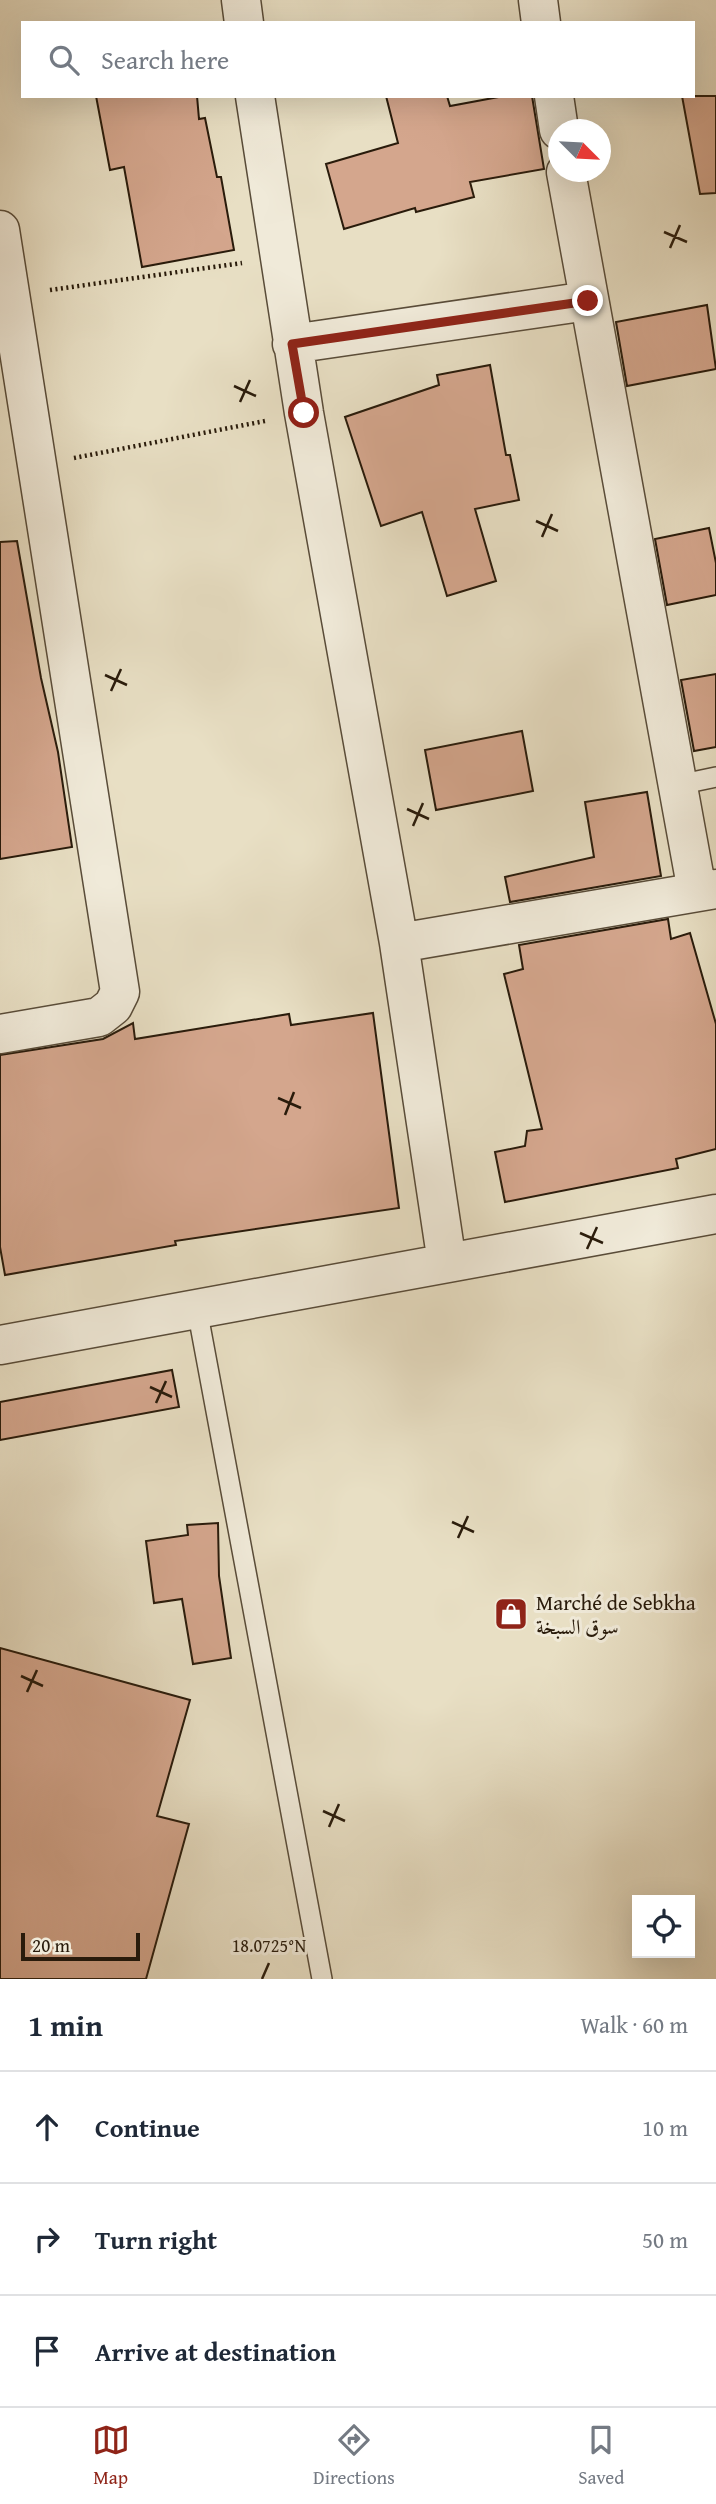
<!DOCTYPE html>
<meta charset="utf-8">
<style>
body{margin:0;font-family:"Gentium Book Plus",Amiri,serif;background:#f2f2f3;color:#1f2937}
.controls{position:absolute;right:21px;bottom:21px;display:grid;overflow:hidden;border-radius:0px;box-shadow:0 7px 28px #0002}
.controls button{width:63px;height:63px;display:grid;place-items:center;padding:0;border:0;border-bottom:2px solid #e0e1e3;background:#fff;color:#1f2937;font:35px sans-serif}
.compass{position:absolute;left:548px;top:119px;width:63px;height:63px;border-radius:50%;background:#fff;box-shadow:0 7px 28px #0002;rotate:114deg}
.scale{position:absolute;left:21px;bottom:18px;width:119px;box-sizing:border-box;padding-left:7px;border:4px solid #291b0b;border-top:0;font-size:19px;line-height:24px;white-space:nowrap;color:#291b0b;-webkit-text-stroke:5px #f0ead9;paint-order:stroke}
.stop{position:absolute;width:21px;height:21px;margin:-16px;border:5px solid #8f2418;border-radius:50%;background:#fff}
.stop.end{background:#8f2418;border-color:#fff;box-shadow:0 2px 7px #0008}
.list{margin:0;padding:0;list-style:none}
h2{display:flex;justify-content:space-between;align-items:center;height:91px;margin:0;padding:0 28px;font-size:30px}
h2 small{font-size:23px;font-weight:400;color:#747a83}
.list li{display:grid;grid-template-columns:46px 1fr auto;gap:21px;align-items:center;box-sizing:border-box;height:112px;padding:0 28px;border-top:2px solid #e0e1e3}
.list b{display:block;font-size:26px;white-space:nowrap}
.list em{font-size:23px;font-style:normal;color:#747a83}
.icon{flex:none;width:38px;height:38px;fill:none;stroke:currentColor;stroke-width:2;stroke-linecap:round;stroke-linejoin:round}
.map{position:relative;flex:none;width:716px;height:1979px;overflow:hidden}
.search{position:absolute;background:#fff;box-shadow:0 7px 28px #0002;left:21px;right:21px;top:21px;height:77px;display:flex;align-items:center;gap:18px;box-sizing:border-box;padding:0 24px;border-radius:0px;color:#747a83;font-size:26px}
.sheet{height:427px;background:#fff}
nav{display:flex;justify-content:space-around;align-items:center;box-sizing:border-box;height:98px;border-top:2px solid #e0e1e3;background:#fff;font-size:19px;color:#747a83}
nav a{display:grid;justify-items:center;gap:4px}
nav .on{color:#8f2418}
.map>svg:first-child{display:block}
.building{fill:#d4a68d;stroke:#291b0b;stroke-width:2}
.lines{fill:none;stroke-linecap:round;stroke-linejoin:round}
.lane-casing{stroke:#594c39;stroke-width:22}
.street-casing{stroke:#594c39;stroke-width:41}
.path{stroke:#291b0b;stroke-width:4.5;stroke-dasharray:2 3.5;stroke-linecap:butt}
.lane{stroke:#f0ead9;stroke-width:19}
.street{stroke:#f0ead9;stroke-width:38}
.route{stroke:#8f2418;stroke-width:9}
.ticks{fill:none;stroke:#291b0b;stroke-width:2.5}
.labels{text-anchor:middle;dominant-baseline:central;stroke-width:6;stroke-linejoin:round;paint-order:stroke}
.poi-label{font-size:21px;fill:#291b0b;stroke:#f0ead9;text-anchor:start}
.ticks-label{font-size:18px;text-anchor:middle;fill:#291b0b;stroke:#f0ead9;stroke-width:6;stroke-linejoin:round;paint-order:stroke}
</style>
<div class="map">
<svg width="716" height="1979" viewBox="0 0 716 1979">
<rect width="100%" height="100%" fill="#e8dfc4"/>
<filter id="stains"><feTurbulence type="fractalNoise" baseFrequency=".00286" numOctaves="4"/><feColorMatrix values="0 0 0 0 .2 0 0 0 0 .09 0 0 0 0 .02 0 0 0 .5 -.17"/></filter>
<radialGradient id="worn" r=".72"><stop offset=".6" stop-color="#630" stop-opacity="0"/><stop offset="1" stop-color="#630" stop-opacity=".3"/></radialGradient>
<path class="building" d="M96,96H197L199,119L205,118L217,177H221L234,250L142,267L124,167L110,170Z
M386,96H447L450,106L504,96H532L544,169L470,182L474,197L416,212L415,208L344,229L326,164L398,143Z
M682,96H716V193L700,194Z
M707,305L716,369L627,386L616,322Z
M490,365L506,455H510L519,500L475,509L496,581L447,596L422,512L381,526L345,417L439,385L437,375Z
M709,528L716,563V595L667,605L655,539Z
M17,541L41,678L58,752L72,847L0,859V542Z
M716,674V747L694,751L681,680Z
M522,731L533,791L436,810L425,750Z
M647,792L661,876L510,902L505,877L594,857L585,802Z
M668,919L671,939L690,933L716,1024V1149L676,1159L678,1168L505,1202L495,1152L525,1146L527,1131L542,1129L504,974L523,969L519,945Z
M373,1013L399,1208L175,1241L176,1245L5,1275L0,1247V1055L103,1039L133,1023L135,1039L289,1014L291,1025Z
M172,1370L179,1407L0,1440V1402Z
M218,1523L219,1576L231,1658L193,1664L182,1599L154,1603L146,1541L188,1535L187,1525Z
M0,1648L190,1700L157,1816L189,1824L146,1979H0Z"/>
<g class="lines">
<defs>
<path id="lane" d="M678,785L716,777
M197,1309L322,1979"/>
<path id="street" d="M241,0L244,23
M538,0L541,23
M255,96L304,413L399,943L447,1263
M554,96L559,130
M566,172L697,891
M0,230L120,992L113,1006L99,1017L0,1034
M292,344L588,301
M399,943L716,889
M0,1345L716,1214"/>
</defs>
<use href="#lane" class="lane-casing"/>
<use href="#street" class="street-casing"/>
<path class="path" d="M50,290L242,263
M74,458L265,421"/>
<use href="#lane" class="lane"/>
<use href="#street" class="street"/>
</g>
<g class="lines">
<path class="route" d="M304,413L292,344L588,301"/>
</g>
<path class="ticks" d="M664,232L687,242M670,248L680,225M234,386L256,396M240,402L250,380M536,521L558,531M542,537L552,514M105,675L127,685M111,691L121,669M407,809L429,819M413,826L423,803M278,1098L301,1108M285,1115L294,1092M580,1233L603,1243M587,1249L597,1227M150,1387L172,1397M156,1403L166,1381M452,1522L474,1532M458,1538L468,1516M21,1676L43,1686M27,1692L37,1670M323,1811L345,1821M329,1827L339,1804M262,1979L269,1963"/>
<defs>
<symbol id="shop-square" viewBox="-11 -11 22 22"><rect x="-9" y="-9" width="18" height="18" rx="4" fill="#8f2418" stroke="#f0ead9"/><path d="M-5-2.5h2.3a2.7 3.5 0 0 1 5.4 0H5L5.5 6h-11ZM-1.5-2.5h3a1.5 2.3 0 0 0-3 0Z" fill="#fff"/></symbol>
</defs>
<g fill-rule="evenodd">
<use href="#shop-square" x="492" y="1595" width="38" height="38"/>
</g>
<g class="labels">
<g class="poi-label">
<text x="536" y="1602">Marché de Sebkha<tspan x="536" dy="24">سوق السبخة</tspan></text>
</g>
</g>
<g class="ticks-label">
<text x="269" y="1952">18.0725°N</text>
</g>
<rect width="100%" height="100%" filter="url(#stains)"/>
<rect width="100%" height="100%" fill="url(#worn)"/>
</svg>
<div class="controls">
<button><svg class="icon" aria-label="locate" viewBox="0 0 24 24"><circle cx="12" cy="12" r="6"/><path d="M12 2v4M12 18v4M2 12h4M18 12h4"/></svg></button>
</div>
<svg class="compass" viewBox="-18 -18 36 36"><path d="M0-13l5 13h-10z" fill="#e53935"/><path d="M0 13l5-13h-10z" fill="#747a83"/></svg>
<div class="scale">20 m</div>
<div class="stop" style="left:304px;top:413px"></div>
<div class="stop end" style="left:588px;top:301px"></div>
<div class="search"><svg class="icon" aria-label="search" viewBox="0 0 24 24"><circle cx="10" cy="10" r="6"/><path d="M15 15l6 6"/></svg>Search here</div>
</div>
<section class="sheet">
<h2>1 min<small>Walk · 60 m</small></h2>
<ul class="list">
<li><svg class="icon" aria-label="ahead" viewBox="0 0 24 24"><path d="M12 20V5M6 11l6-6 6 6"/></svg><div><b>Continue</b></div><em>10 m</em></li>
<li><svg class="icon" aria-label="right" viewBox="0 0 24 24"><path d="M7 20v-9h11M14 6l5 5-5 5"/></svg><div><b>Turn right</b></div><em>50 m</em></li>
<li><svg class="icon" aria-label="arrive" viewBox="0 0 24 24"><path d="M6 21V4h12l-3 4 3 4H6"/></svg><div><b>Arrive at destination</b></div></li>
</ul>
</section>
<nav>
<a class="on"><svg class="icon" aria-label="map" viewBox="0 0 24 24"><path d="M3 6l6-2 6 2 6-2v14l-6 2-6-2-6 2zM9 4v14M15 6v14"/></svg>Map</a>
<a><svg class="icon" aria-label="directions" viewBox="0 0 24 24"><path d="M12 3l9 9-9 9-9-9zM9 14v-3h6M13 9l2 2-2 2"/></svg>Directions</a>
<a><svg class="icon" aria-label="saved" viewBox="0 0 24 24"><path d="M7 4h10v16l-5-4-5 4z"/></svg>Saved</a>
</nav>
